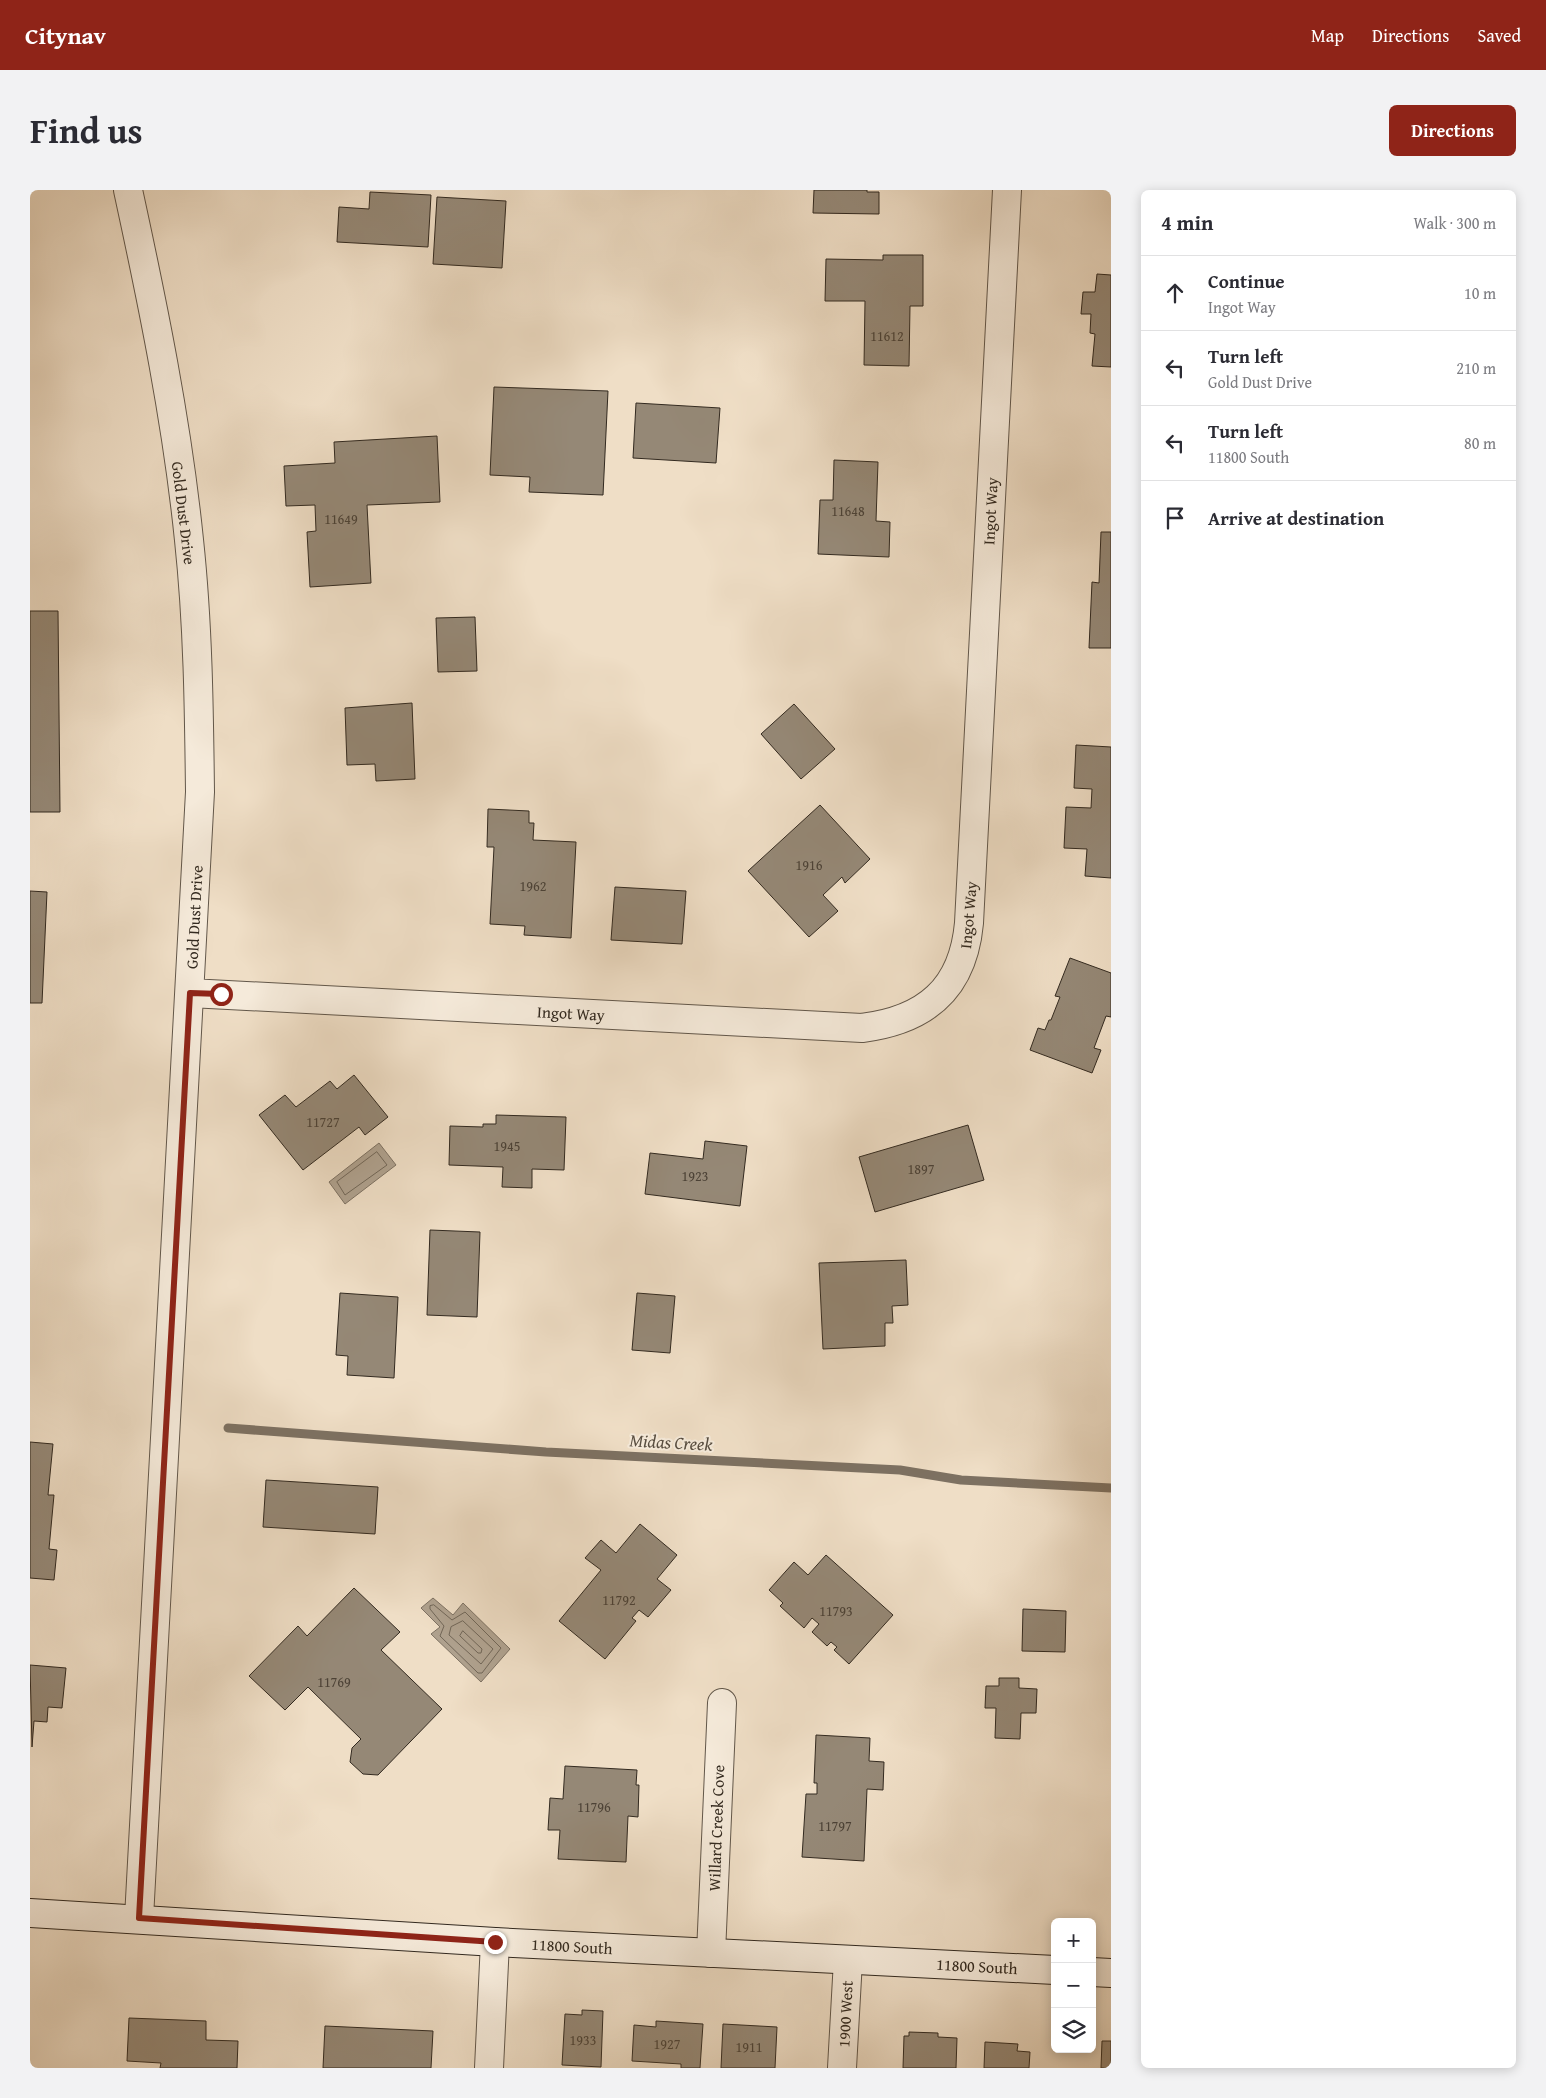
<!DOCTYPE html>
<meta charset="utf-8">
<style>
body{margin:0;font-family:"Gentium Book Plus",serif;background:#f2f2f3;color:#2b2b33}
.controls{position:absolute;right:15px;bottom:15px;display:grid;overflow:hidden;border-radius:8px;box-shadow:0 2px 12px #0003}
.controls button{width:45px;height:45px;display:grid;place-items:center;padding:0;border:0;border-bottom:1px solid #e1e1e2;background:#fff;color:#2b2b33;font:25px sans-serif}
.stop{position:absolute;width:15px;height:15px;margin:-11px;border:4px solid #8f2418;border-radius:50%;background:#fff}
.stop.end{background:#8f2418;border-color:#fff;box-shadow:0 1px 5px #0008}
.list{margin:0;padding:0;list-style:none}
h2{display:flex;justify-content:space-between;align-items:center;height:65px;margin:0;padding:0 20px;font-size:21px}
h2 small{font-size:16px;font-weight:400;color:#7c7c81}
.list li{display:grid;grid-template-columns:32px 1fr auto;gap:15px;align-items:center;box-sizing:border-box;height:75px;padding:0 20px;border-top:1px solid #e1e1e2}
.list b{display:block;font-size:19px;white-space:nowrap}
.list p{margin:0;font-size:16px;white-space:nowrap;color:#7c7c81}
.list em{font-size:16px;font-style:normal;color:#7c7c81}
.icon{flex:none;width:28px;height:28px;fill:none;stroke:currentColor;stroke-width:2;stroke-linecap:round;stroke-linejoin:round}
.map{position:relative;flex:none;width:1081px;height:1878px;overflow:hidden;border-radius:8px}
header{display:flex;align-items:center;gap:30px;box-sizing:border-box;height:70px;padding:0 25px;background:#8f2418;color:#fff}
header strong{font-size:24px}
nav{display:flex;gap:28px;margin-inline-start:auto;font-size:18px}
.intro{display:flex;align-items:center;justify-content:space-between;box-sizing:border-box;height:120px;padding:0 30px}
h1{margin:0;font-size:35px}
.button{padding:12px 22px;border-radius:8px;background:#8f2418;color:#fff;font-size:18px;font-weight:700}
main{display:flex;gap:30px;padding:0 30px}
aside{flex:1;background:#fff;border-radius:8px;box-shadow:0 2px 12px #0003}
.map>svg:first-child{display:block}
.water{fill:#afa18e;stroke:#7d7162}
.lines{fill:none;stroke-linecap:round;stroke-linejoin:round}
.shore{stroke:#716657;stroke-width:1}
.stream{stroke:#7d7162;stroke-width:9}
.building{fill:#958876;stroke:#332a20}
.minor-casing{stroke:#62574a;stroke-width:30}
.secondary-casing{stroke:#332a20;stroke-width:30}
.minor{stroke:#f5eada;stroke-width:28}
.secondary{stroke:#f5eada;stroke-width:28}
.route{stroke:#8f2418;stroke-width:6}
.labels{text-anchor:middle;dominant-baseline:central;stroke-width:4;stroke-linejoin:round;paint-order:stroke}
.number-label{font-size:14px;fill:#4c4236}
.street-label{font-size:16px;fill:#332a20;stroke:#f5eada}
.water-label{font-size:18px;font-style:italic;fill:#584e41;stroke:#f5eada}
</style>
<header>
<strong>Citynav</strong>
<nav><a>Map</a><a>Directions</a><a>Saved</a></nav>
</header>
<div class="intro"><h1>Find us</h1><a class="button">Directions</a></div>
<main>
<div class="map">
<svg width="1081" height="1878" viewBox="0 0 1081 1878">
<rect width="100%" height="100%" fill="#efdec6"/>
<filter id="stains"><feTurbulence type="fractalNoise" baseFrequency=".004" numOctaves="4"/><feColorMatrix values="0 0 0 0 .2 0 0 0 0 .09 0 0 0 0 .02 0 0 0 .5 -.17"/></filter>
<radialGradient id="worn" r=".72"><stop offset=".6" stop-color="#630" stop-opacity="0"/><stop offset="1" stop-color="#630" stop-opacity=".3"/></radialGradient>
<path class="water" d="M349,953L366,975L315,1014L299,992Z
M403,1408L423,1425L433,1413L480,1459L451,1492L401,1444L410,1437L391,1418Z"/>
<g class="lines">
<path class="shore" d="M347,962L357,975L315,1005L307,992Z
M404,1415L422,1430L435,1422L471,1458L452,1483H448L410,1446L414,1436L400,1419V1416Z
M433,1431L463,1459L451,1474L419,1445L421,1437Z
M433,1441L452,1459L451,1463H448L430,1446Z"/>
<path class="stream" d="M198,1238L516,1262L870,1280L931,1290L1081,1298"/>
</g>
<path class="building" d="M784,0H837V2H849V24L783,23Z
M340,2L401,5L398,57L307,52L309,17L339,19Z
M407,7L476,11L472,78L403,74Z
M853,65H893V116H880L879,176L834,175L835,111H795L796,69L853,70Z
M1067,84L1081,85V177L1062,176L1065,144L1060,143L1061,124H1051L1053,102H1065Z
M464,197L578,201L573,305L499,302L500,287L460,285Z
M606,213L690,218L686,273L603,268Z
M407,246L410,312L337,315L341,393L280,397L277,342L286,341L285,315L256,316L254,276L305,273L304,252Z
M804,270L848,272L846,331L860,332L859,367L788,364L790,310H803Z
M1071,342H1081V458H1059L1062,392L1069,393Z
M0,421H28L30,622H0Z
M445,427L447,481L408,482L406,428Z
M382,513L385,589L346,591L345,574L317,575L315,518Z
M764,514L805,559L771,589L731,544Z
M1046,555L1081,557V688L1055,686L1057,659L1034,658L1036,617L1061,618L1062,599L1044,598Z
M790,615L840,669L815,693L812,687L793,705L808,721L779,747L718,681Z
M458,619L499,621V633H504L503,650L546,652L541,748L494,745L495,736L460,734L464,657H457Z
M585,697L656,701L652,754L581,750Z
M0,701L17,702L12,813H0Z
M1040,768L1081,783V827L1076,826L1064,858L1071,860L1062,883L1000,860L1008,838L1015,840L1019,830H1021L1030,807L1025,806Z
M324,885L358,927L335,945L329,937L273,980L229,925L255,905L266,917L300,891L307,899Z
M466,925L536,927L534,980L502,979V998L472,997L473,977L419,975L420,936L453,937V934H466Z
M938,935L954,990L845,1022L829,967Z
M675,951L717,956L710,1016L615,1004L620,963L673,969Z
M400,1040L450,1042L447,1127L397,1125Z
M876,1070L878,1115L862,1116L863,1133H855V1156L793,1159L789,1073Z
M310,1103L368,1107L364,1188L317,1185L318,1166L306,1165Z
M607,1103L645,1106L640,1163L602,1160Z
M0,1252L23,1254L18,1305H24L19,1359L27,1360L24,1390L0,1388Z
M236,1290L348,1297L345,1344L233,1337Z
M610,1334L647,1365L627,1389L641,1400L618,1427L609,1420L602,1428L606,1431L575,1469L529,1431L571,1380L555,1368L571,1350L586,1363Z
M796,1365L863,1425L819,1474L804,1460L807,1457L801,1452L797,1456L782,1442L789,1434L782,1428L774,1438L750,1416L753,1413L739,1400L764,1372L778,1385Z
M324,1398L370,1442L351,1460L412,1519L348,1585L333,1584L320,1572L322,1558L331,1549L278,1497L255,1520L219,1486L268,1436L277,1446Z
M993,1419L1036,1421L1035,1462L992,1461Z
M0,1475L36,1478L32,1518L18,1517L17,1532L4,1531L2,1557Z
M969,1488H989V1498L1007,1499L1006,1523H991L990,1549L965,1548L966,1518H955L956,1496H969Z
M786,1545L840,1548L839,1571L854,1572L853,1600L837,1599L834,1671L772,1667L776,1604H787V1593H784Z
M535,1576L607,1580L606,1595H609L608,1627L598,1626L596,1672L528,1669L530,1640H518L520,1608L533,1609Z
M552,1820L573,1821L571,1877L532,1875L535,1824L552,1825Z
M99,1828L176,1831V1850L208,1851L207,1878H130L131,1873L97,1871Z
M626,1831L673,1834L670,1878H651V1874L602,1871L604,1835L626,1837Z
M693,1834L747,1837L745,1878H691Z
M295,1836L403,1841L401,1878H293Z
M879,1842L908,1843V1847L927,1848L926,1878H873L874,1846H879Z
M1072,1851H1081V1878H1071Z
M955,1852L988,1854L987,1861L1000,1862L999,1878H954Z"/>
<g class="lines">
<defs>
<path id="minor" d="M98,0C123,115 147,232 159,350C168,434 169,518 170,602L109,1728
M160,803L832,838C896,830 933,799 939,733L977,0
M681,1763L692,1513
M459,1878L465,1752
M812,1878L818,1770"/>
<path id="secondary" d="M0,1723L465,1752L1025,1780
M1062,1782L1081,1783"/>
</defs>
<use href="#minor" class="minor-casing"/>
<use href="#secondary" class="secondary-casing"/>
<use href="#minor" class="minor"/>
<use href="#secondary" class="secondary"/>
</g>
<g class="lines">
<path class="route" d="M191,804L160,803L109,1728L465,1752"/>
</g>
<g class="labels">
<g class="number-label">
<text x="857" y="146">11612</text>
<text x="818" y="321">11648</text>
<text x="311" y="329">11649</text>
<text x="779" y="675">1916</text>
<text x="503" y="696">1962</text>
<text x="293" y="932">11727</text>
<text x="477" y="956">1945</text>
<text x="891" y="979">1897</text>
<text x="665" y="986">1923</text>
<text x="589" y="1410">11792</text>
<text x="806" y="1421">11793</text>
<text x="304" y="1492">11769</text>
<text x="564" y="1617">11796</text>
<text x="805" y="1636">11797</text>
<text x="553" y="1850">1933</text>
<text x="637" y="1854">1927</text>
<text x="719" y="1857">1911</text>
</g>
<g class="street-label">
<text transform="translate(960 321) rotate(-87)">Ingot Way</text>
<text transform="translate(154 323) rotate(83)">Gold Dust Drive</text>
<text transform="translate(938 725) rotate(-85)">Ingot Way</text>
<text transform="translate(164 727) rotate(-87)">Gold Dust Drive</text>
<text transform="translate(541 823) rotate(3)">Ingot Way</text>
<text transform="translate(686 1638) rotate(-88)">Willard Creek Cove</text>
<text transform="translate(542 1756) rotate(3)">11800 South</text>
<text transform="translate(947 1776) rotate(3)">11800 South</text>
<text transform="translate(815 1824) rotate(-87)">1900 West</text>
</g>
<g class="water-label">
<text transform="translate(641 1252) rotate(3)">Midas Creek</text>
</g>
</g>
<rect width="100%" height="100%" filter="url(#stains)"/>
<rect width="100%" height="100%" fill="url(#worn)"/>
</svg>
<div class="controls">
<button>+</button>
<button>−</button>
<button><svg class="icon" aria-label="layers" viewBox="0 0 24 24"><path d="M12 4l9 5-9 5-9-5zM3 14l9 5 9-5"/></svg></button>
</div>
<div class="stop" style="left:191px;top:804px"></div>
<div class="stop end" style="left:465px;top:1752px"></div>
</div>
<aside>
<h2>4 min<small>Walk · 300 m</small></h2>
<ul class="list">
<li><svg class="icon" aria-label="ahead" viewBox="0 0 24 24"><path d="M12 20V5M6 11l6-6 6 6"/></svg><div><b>Continue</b><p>Ingot Way</p></div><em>10 m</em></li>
<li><svg class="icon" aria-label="left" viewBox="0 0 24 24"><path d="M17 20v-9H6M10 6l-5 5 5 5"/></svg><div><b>Turn left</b><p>Gold Dust Drive</p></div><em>210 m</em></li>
<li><svg class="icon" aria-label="left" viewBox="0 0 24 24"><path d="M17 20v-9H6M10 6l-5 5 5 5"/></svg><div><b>Turn left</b><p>11800 South</p></div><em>80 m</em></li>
<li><svg class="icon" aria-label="arrive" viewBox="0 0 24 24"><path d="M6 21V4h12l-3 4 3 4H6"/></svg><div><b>Arrive at destination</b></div></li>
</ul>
</aside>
</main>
